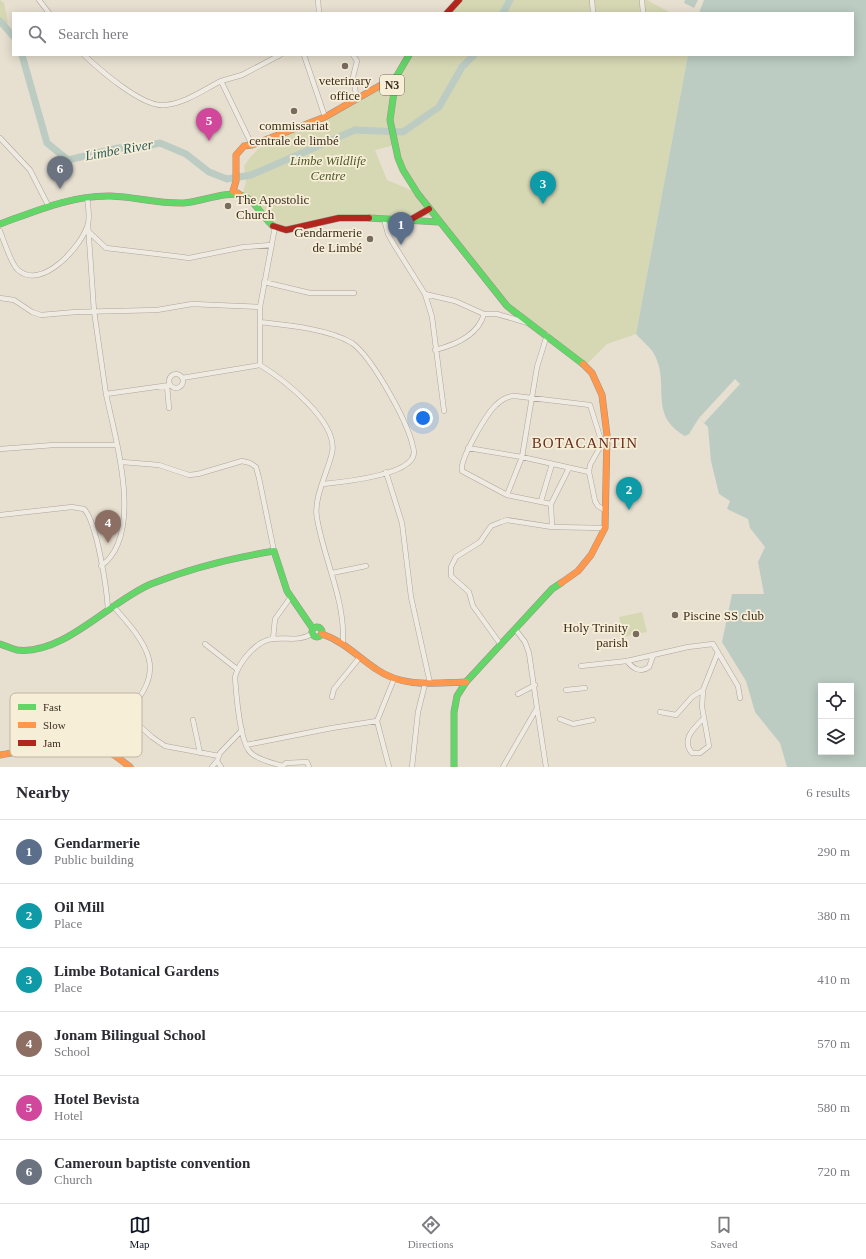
<!DOCTYPE html>
<meta charset="utf-8">
<style>
body{margin:0;font-family:"Times New Roman",serif;background:#f2f2f3;color:#2b2b33}
.controls{position:absolute;right:12px;bottom:12px;display:grid;overflow:hidden;border-radius:0px;box-shadow:0 2px 10px #0003}
.controls button{width:36px;height:36px;display:grid;place-items:center;padding:0;border:0;border-bottom:1px solid #e1e1e2;background:#fff;color:#2b2b33;font:20px sans-serif}
.you{position:absolute;left:423px;top:418px;width:14px;height:14px;margin:-10px;border:3px solid #fff;border-radius:50%;background:#1a73e8;box-shadow:0 0 0 6px #1a73e833}
.badge{display:grid;place-items:center;width:26px;height:26px;border-radius:50%;background:#111827;color:#fff;font-size:13px;font-weight:700}
.pin{position:absolute;translate:-50% -33px;filter:drop-shadow(0 1px 2px #0008)}
.pin::after{content:'';position:absolute;top:21px;width:14px;height:12px;background:inherit;clip-path:polygon(0 0,100% 0,50% 100%)}
.list{margin:0;padding:0;list-style:none}
h2{display:flex;justify-content:space-between;align-items:center;height:52px;margin:0;padding:0 16px;font-size:17px}
h2 small{font-size:13px;font-weight:400;color:#7c7c81}
.list li{display:grid;grid-template-columns:26px 1fr auto;gap:12px;align-items:center;box-sizing:border-box;height:64px;padding:0 16px;border-top:1px solid #e1e1e2}
.list b{display:block;font-size:15px;white-space:nowrap}
.list p{margin:0;font-size:13px;white-space:nowrap;color:#7c7c81}
.list em{font-size:13px;font-style:normal;color:#7c7c81}
.icon{flex:none;width:22px;height:22px;fill:none;stroke:currentColor;stroke-width:2;stroke-linecap:round;stroke-linejoin:round}
.map{position:relative;flex:none;width:866px;height:767px;overflow:hidden}
.search{position:absolute;background:#fff;box-shadow:0 2px 10px #0003;left:12px;right:12px;top:12px;height:44px;display:flex;align-items:center;gap:10px;box-sizing:border-box;padding:0 14px;border-radius:0px;color:#7c7c81;font-size:15px}
.sheet{height:436px;background:#fff}
nav{display:flex;justify-content:space-around;align-items:center;box-sizing:border-box;height:56px;border-top:1px solid #e1e1e2;background:#fff;font-size:11px;color:#7c7c81}
nav a{display:grid;justify-items:center;gap:2px}
nav .on{color:#111827}
.map>svg:first-child{display:block}
.green{fill:#d6d7b3;fill-rule:evenodd}
.water{fill:#bcccc2;fill-rule:evenodd}
.pier{fill:#e7e0d1}
.lines{fill:none;stroke-linecap:round;stroke-linejoin:round}
.river{stroke:#bcccc2;stroke-width:7}
.street-casing{stroke:#ada599;stroke-width:5.5}
.fast-casing{stroke:#9c958a;stroke-width:7}
.slow-casing{stroke:#9c958a;stroke-width:7}
.jam-casing{stroke:#9c958a;stroke-width:7}
.street{stroke:#efebe3;stroke-width:4.5}
.fast{stroke:#63d668;stroke-width:6}
.slow{stroke:#ff974d;stroke-width:6}
.jam{stroke:#b3261e;stroke-width:6}
.poi-dot{fill:#786c5e;stroke:#f7eed8;stroke-width:1.5}
.labels{text-anchor:middle;dominant-baseline:central;stroke-width:3.5;stroke-linejoin:round;paint-order:stroke}
.shield{fill:#f7eed8;stroke:#756857;stroke-width:1}
.shield-label{font-size:12px;font-weight:bold;fill:#3d2e20}
.poi-label{font-size:13px;fill:#3d2e20;stroke:#f7eed8}
.park-label{font-size:13px;font-style:italic;fill:#4d5a26;stroke:#f7eed8}
.water-label{font-size:14px;font-style:italic;fill:#2f5d5a;stroke:#f7eed8}
.quarter-label{font-size:15px;letter-spacing:1px;fill:#6b2e1e;stroke:#f7eed8}
.key{fill:#f7eed8;stroke:#bfb4a1;stroke-width:1}
.key-label{font-size:11px;fill:#3d2e20}
</style>
<div class="map">
<svg width="866" height="767" viewBox="0 0 866 767">
<rect width="100%" height="100%" fill="#e7e0d1"/>
<path class="green" d="M0,0L4,3L8,23L0,26Z
M461,0H647L671,13H449Z
M411,55H688L636,334L607,344L586,365L507,304L434,216L385,218L342,215L288,230L276,227L249,197L243,193L246,181L244,166L251,156L262,146L361,97L389,79L398,81ZM395,145L418,193L387,180L375,150Z
M642,612L647,632L623,637L619,617Z"/>
<path class="water" d="M685,0H698L694,8L684,3Z
M704,0H866V767H787L780,743L755,712L746,681L722,642L732,594H764L758,562L765,547L750,528L748,519L727,509L730,501L719,494L711,461L708,427L699,418L689,434L685,436C649,415 669,388 656,358C653,349 643,342 636,334L688,55H853V13H699ZM821,686H851V752H821Z"/>
<path class="pier" d="M735,379L740,384L704,423L699,418Z"/>
<g class="lines">
<path class="river" d="M503,13L510,0
M0,21L13,36
M22,55L47,143L68,160L118,148L142,147L160,143L186,154L209,172L227,179L251,175L355,130L403,132L439,107L462,67L474,55"/>
<defs>
<path id="street" d="M39,0L49,13
M318,0L319,13
M592,0L593,13
M642,0L643,13
M84,55C100,70 143,108 165,105C186,103 203,90 221,81L252,145
M304,55L325,117
M353,55L357,61L353,77L357,100
M221,81L242,75L280,55
M0,138L30,170L49,207
M384,219L388,234L393,243L425,294L432,317L444,411
M88,224L94,311L106,394
M0,231C4,241 11,264 18,270C42,291 82,246 88,224C90,216 88,205 87,197
M89,232L106,248L174,256L189,258L244,247L272,245
M264,282L310,293H354
M425,294L455,301L484,314H497L528,323
M0,298L14,300L32,312L41,315L76,312L157,310L192,304L260,307
M260,322C287,325 329,329 352,343C372,357 408,422 413,447C415,453 413,459 408,463C393,476 343,482 323,484
M435,350C455,345 478,336 484,314
M260,365V307L275,227
M169 381a7 7 0 1 1 14 0a7 7 0 1 1-14 0Z
M182,378L260,365C283,379 339,422 332,453C328,471 313,499 317,518C324,560 345,599 343,642
M167,386L169,408
M603,442L590,465L589,472L595,501L598,506L606,511
M468,448L522,457L589,472
M0,449L54,445H117
M122,462L159,465L189,475L198,474L242,461L250,463L256,467L259,478L274,551
M386,472L402,523L411,597L430,683
M507,495L522,457L537,367L547,335
M541,501L552,464
M551,504L569,468
M0,515L72,507L84,509C97,522 107,590 108,610
M552,527L551,504L507,495L462,471C459,460 487,413 496,405C502,399 507,396 515,396L590,405L602,443
M101,566C145,535 115,437 106,394L170,385
M332,573L366,566
M273,639L275,619L290,598
M205,644L237,669
M501,645L473,606L469,592L451,576V567L456,557L480,542L491,526L501,522L507,520L552,527L605,528
M627,661C633,669 641,673 649,667L653,656
M581,666L627,661L688,647L713,644L738,686L740,698
M566,690L585,688
M518,694L535,685
M332,697L334,689L360,657
M537,708L546,767
M660,712L676,715L692,697L703,690
M125,713L152,737L165,746L219,756
M560,719L573,724L593,720
M703,719C693,729 681,740 692,753H700L709,746L702,707L703,690L718,652
M193,720L200,753
M95,745C103,732 114,723 125,713C170,671 147,644 113,606
M246,745L332,728L377,721
M217,761L221,767
M283,766C273,763 258,760 251,753C240,744 236,692 235,677C239,662 256,641 272,639C287,637 297,642 312,634
M283,766L286,763L307,762L309,767
M212,767L217,761L220,753L242,730
M389,767L377,721L394,679
M412,767L418,712L425,684
M503,767L537,708L529,653L525,642L515,629"/>
<path id="fast" d="M409,55L392,84L394,92L390,120L398,158L403,170L418,194L507,306L583,364
M369,218L439,222
M0,224C36,211 72,195 111,196C136,197 159,204 184,203C201,202 228,190 243,196C256,201 262,217 273,226
M312 632a5 5 0 1 1 10 0a5 5 0 1 1-10 0Z
M0,644C6,646 12,649 17,650C63,656 110,601 151,584C191,568 232,558 274,551L287,591L313,629
M454,767V712L457,696L466,682L552,589L561,583"/>
<path id="slow" d="M239,194L233,191L236,181V155L244,146L252,145L325,117L381,85L387,83L392,84
M561,583L578,571L591,555L605,528L607,435L602,395L592,373L583,364
M322,634C343,641 358,657 376,669C403,688 435,683 466,682
M0,755C29,751 68,735 97,745C109,750 120,759 130,767"/>
<path id="jam" d="M447,13L459,0
M410,220L429,209
M273,226L286,230L339,218H369"/>
</defs>
<use href="#street" class="street-casing"/>
<use href="#fast" class="fast-casing"/>
<use href="#slow" class="slow-casing"/>
<use href="#jam" class="jam-casing"/>
<use href="#street" class="street"/>
<use href="#fast" class="fast"/>
<use href="#slow" class="slow"/>
<use href="#jam" class="jam"/>
</g>
<g class="poi-dot">
<circle cx="345" cy="66" r="4"/>
<circle cx="294" cy="111" r="4"/>
<circle cx="228" cy="206" r="4"/>
<circle cx="370" cy="239" r="4"/>
<circle cx="675" cy="615" r="4"/>
<circle cx="636" cy="634" r="4"/>
</g>
<g class="labels">
<rect class="shield" x="380" y="75" width="24" height="20" rx="3"/>
<g class="shield-label">
<text x="392" y="85">N3</text>
</g>
<g class="poi-label">
<text x="345" y="80">veterinary<tspan x="345" dy="15">office</tspan></text>
<text x="294" y="125">commissariat<tspan x="294" dy="15">centrale de limbé</tspan></text>
<text x="236" y="199" text-anchor="start">The Apostolic<tspan x="236" dy="15">Church</tspan></text>
<text x="362" y="232" text-anchor="end">Gendarmerie<tspan x="362" dy="15">de Limbé</tspan></text>
<text x="683" y="615" text-anchor="start">Piscine SS club</text>
<text x="628" y="627" text-anchor="end">Holy Trinity<tspan x="628" dy="15">parish</tspan></text>
</g>
<g class="park-label">
<text x="328" y="160">Limbe Wildlife<tspan x="328" dy="15">Centre</tspan></text>
</g>
<g class="water-label">
<text transform="translate(119 150) rotate(-10)">Limbe River</text>
</g>
<g class="quarter-label">
<text x="585" y="443">BOTACANTIN</text>
</g>
</g>
<rect x="10" y="693" width="132" height="64" rx="6" class="key"/>
<rect x="18" y="704" width="18" height="6" fill="#63d668"/>
<rect x="18" y="722" width="18" height="6" fill="#ff974d"/>
<rect x="18" y="740" width="18" height="6" fill="#b3261e"/>
<g class="key-label">
<text x="43" y="711">Fast</text>
<text x="43" y="729">Slow</text>
<text x="43" y="747">Jam</text>
</g>
</svg>
<div class="controls">
<button><svg class="icon" aria-label="locate" viewBox="0 0 24 24"><circle cx="12" cy="12" r="6"/><path d="M12 2v4M12 18v4M2 12h4M18 12h4"/></svg></button>
<button><svg class="icon" aria-label="layers" viewBox="0 0 24 24"><path d="M12 4l9 5-9 5-9-5zM3 14l9 5 9-5"/></svg></button>
</div>
<div class="you"></div>
<div class="pin badge" style="left:401px;top:245px;background:#5c6f8a">1</div>
<div class="pin badge" style="left:629px;top:510px;background:#0f9aa8">2</div>
<div class="pin badge" style="left:543px;top:204px;background:#0f9aa8">3</div>
<div class="pin badge" style="left:108px;top:543px;background:#8d6e63">4</div>
<div class="pin badge" style="left:209px;top:141px;background:#d1479c">5</div>
<div class="pin badge" style="left:60px;top:189px;background:#6b7280">6</div>
<div class="search"><svg class="icon" aria-label="search" viewBox="0 0 24 24"><circle cx="10" cy="10" r="6"/><path d="M15 15l6 6"/></svg>Search here</div>
</div>
<section class="sheet">
<h2>Nearby<small>6 results</small></h2>
<ul class="list">
<li><span class="badge" style="background:#5c6f8a">1</span><div><b>Gendarmerie</b><p>Public building</p></div><em>290 m</em></li>
<li><span class="badge" style="background:#0f9aa8">2</span><div><b>Oil Mill</b><p>Place</p></div><em>380 m</em></li>
<li><span class="badge" style="background:#0f9aa8">3</span><div><b>Limbe Botanical Gardens</b><p>Place</p></div><em>410 m</em></li>
<li><span class="badge" style="background:#8d6e63">4</span><div><b>Jonam Bilingual School</b><p>School</p></div><em>570 m</em></li>
<li><span class="badge" style="background:#d1479c">5</span><div><b>Hotel Bevista</b><p>Hotel</p></div><em>580 m</em></li>
<li><span class="badge" style="background:#6b7280">6</span><div><b>Cameroun baptiste convention</b><p>Church</p></div><em>720 m</em></li>
</ul>
</section>
<nav>
<a class="on"><svg class="icon" aria-label="map" viewBox="0 0 24 24"><path d="M3 6l6-2 6 2 6-2v14l-6 2-6-2-6 2zM9 4v14M15 6v14"/></svg>Map</a>
<a><svg class="icon" aria-label="directions" viewBox="0 0 24 24"><path d="M12 3l9 9-9 9-9-9zM9 14v-3h6M13 9l2 2-2 2"/></svg>Directions</a>
<a><svg class="icon" aria-label="saved" viewBox="0 0 24 24"><path d="M7 4h10v16l-5-4-5 4z"/></svg>Saved</a>
</nav>
